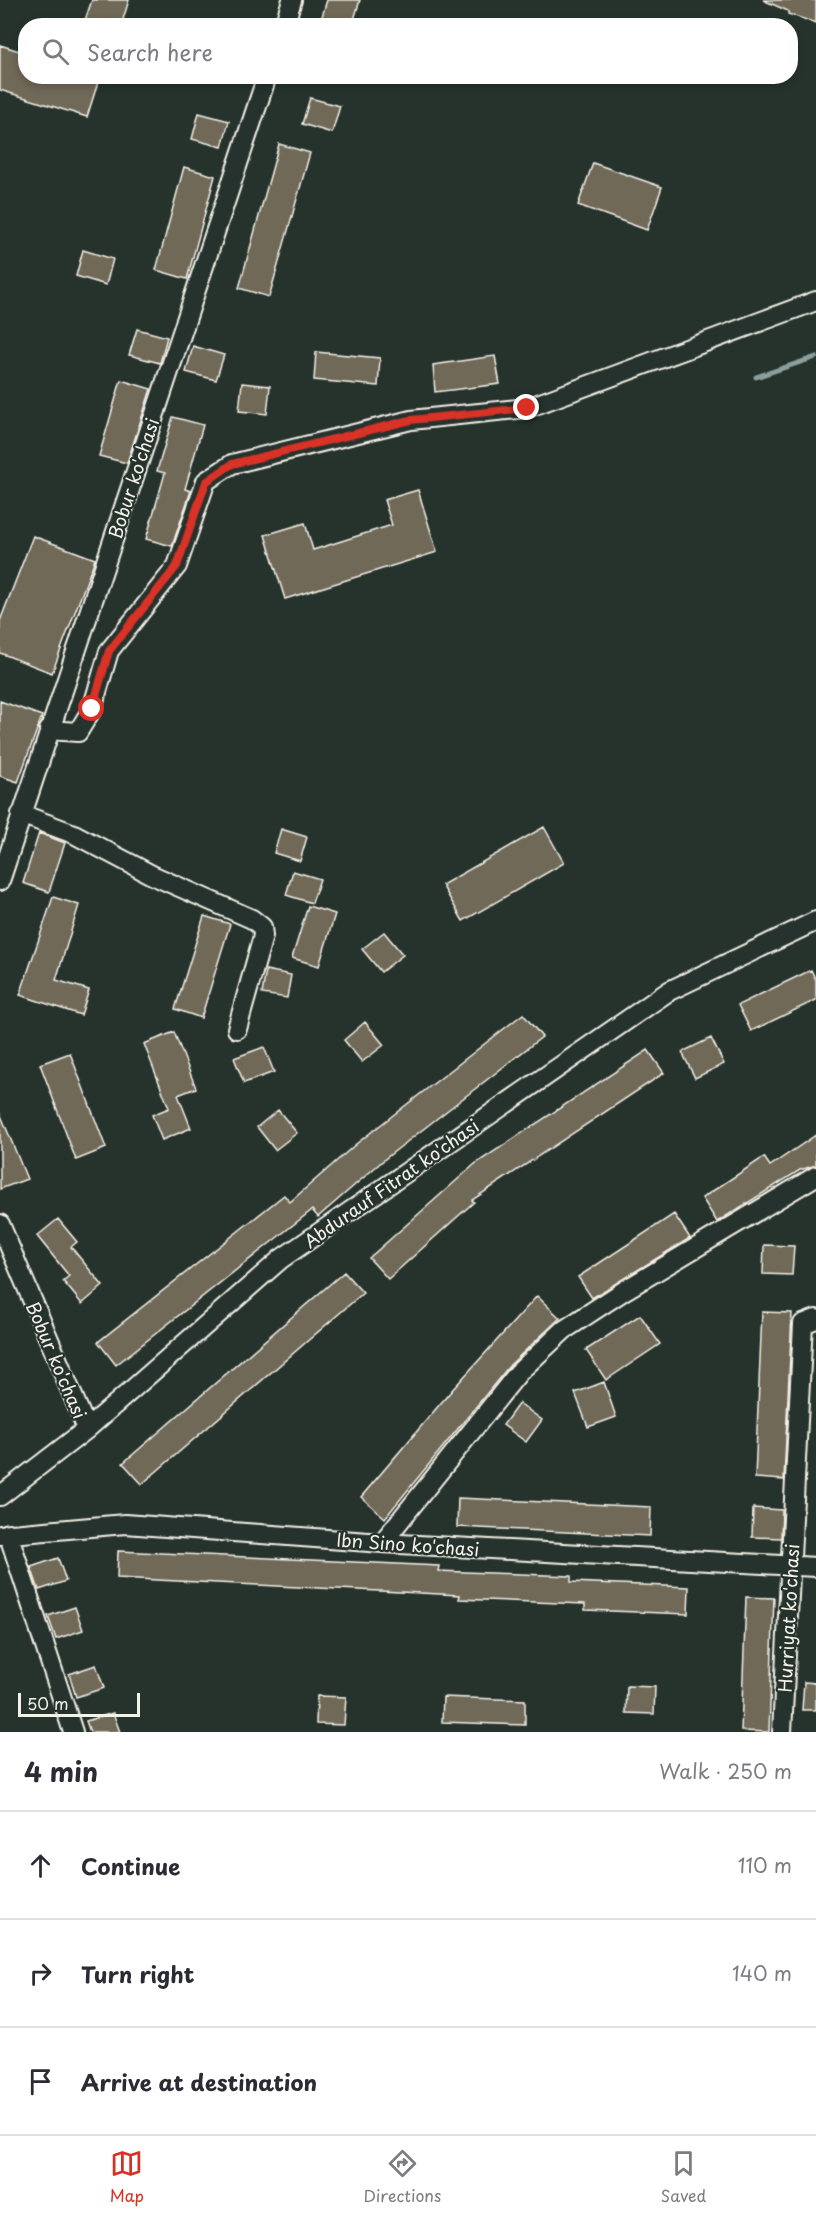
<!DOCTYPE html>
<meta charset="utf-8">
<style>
body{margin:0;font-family:"Playpen Sans",sans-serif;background:#f2f2f3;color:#2b2b33}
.scale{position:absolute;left:18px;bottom:15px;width:122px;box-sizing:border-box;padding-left:6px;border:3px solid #f4f1e8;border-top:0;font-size:16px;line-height:21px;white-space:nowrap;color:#f4f1e8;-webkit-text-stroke:4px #26332d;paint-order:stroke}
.stop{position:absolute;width:18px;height:18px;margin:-14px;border:4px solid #d93025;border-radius:50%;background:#fff}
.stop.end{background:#d93025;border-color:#fff;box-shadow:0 2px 6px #0008}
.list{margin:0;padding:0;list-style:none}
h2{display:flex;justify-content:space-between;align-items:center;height:78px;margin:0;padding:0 24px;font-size:26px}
h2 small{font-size:20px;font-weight:400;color:#7c7c81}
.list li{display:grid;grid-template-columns:39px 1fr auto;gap:18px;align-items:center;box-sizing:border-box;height:108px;padding:0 24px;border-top:2px solid #e1e1e2}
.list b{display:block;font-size:22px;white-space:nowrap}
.list em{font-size:20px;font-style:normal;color:#7c7c81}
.icon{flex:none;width:33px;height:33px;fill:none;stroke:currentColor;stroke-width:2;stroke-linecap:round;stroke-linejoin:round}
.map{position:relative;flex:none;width:816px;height:1732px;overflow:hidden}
.search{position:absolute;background:#fff;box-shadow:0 3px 9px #0003;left:18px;right:18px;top:18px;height:66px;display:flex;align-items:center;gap:15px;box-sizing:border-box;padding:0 21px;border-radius:24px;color:#7c7c81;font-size:22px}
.sheet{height:402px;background:#fff}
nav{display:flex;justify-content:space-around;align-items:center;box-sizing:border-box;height:84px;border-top:2px solid #e1e1e2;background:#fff;font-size:16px;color:#7c7c81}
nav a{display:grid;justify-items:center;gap:3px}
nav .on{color:#d93025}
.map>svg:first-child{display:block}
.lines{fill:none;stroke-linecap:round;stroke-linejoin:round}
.stream{stroke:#8b9f9e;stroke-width:5}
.building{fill:#706958;stroke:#f4f1e8;stroke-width:1.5}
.street-casing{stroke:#f4f1e8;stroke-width:22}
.street{stroke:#26332d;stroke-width:18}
.route{stroke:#d93025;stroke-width:8}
.labels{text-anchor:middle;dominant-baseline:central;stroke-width:4.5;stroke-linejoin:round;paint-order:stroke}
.street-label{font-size:18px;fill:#f4f1e8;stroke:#26332d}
</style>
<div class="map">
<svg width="816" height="1732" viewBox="0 0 816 1732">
<rect width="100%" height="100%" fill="#26332d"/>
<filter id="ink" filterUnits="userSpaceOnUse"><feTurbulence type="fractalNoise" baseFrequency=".0167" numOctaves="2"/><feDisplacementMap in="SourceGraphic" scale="12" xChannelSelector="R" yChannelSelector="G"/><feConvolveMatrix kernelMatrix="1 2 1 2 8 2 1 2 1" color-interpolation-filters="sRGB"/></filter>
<g filter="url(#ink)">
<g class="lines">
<path class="stream" d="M756,377L816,357"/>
</g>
<path class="building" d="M92,0H129L121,26H83Z
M327,0H360L352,26H319Z
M763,0H816V23L788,14V11Z
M0,45L26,53V76H100L87,117L0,90Z
M310,98L340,106L332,133L302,124Z
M199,113L229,121L222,147L192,139Z
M279,144L310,153L269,297L239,288Z
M593,163L662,187L647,230L578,205Z
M184,167L215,176L187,279L156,270Z
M83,250L113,259L106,285L76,276Z
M137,329L167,337L160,363L129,355Z
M193,346L224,355L216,380L186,372Z
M316,352L380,358L378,386L314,380Z
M495,356L500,384L435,392L433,365Z
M121,380L151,389L127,463L99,456Z
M242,383L270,386L267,414L239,411Z
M173,417L203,425L185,489L191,491L172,546L146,539L165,473L157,471Z
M418,490L437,552L285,599L265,535L305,523L313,550L392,525L384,500Z
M33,536L95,559L52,673L0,653V621Z
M0,701L42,716L18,782L0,776Z
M544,827L564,863L463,921L442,885Z
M281,829L307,837L300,861L274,853Z
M39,833L65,843L49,892L23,883Z
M293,871L320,879L312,903L286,895Z
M53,897L79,905L56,980L89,990L81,1015L20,995Z
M308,906L335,914L319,966L292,958Z
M204,916L230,924L201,1018L175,1009Z
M384,932L403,955L381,972L362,949Z
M266,970L291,975L287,998L262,994Z
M811,970L816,980V1000L751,1031L738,1005Z
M523,1014L542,1037L386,1158L318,1217L312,1210L116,1365L98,1342L284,1195L290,1202L356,1144Z
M365,1022L384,1045L362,1062L344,1040Z
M174,1032L196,1088L178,1095L191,1128L162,1140L152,1115L169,1108L144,1044Z
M711,1038L724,1064L695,1078L682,1052Z
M264,1047L274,1072L244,1083L234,1058Z
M648,1050L664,1073L472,1200L474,1202L388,1279L369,1258L475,1164Z
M70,1053L106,1148L76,1160L40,1064Z
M278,1110L297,1133L275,1150L257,1127Z
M0,1113L27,1179L0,1189Z
M816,1135V1165L800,1170L717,1222L702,1198L764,1157L770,1166Z
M674,1214L690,1238L592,1298L578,1277Z
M58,1219L77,1242L71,1247L103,1286L82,1304L63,1281L69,1276L37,1236Z
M764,1245L794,1246L792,1275L763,1274Z
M344,1272L363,1293L142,1484L123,1463Z
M537,1296L560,1318L510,1365L385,1518L361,1497L452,1390Z
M762,1312L792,1313L784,1480L755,1478Z
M640,1315L660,1344L606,1380L586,1350Z
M604,1382L616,1417L588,1427L575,1393Z
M519,1403L542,1420L526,1442L503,1425Z
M458,1498L651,1507L650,1536L457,1527Z
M753,1508L782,1510L781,1538L752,1537Z
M118,1551L439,1566L438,1571L571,1576V1582L689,1587L688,1614L585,1610V1604L459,1599L460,1595L117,1578Z
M58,1558L66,1581L39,1590L31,1567Z
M746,1597L774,1598L769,1732L741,1731Z
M75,1607L83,1630L56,1639L48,1616Z
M96,1665L104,1688L76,1697L69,1674Z
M804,1682L816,1683V1710H802Z
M627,1686L655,1687L654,1714L626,1713Z
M317,1696L346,1697L344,1725L316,1724Z
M443,1697L525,1700V1725L442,1722Z
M113,1713L120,1732H90L86,1721Z"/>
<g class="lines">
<defs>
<path id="street" d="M284,26L292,0
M49,730L78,732L92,709L109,651L177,566L206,481L232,464L411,420L527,408L816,301
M21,814L74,834L152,875L252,919L262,927L263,936L237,1029
M0,881L267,76
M0,1224L87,1429
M0,1496L87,1429L281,1259L669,991L816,921
M8,1533L73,1732
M0,1535L125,1524L382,1543L816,1567
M382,1543L519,1372L564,1330L625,1290L816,1176
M782,1732L803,1324L816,1319"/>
</defs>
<use href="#street" class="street-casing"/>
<use href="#street" class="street"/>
</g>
</g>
<g class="lines" filter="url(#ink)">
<path class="route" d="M92,709L109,651L177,566L206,482L232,464L411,420L527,408"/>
</g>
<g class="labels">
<g class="street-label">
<text transform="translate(133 478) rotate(-72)">Bobur ko'chasi</text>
<text transform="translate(391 1183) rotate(-35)">Abdurauf Fitrat ko'chasi</text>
<text transform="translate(57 1360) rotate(67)">Bobur ko'chasi</text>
<text transform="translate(408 1544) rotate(4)">Ibn Sino ko'chasi</text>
<text transform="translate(788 1618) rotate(-87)">Hurriyat ko'chasi</text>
</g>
</g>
</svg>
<div class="scale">50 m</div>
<div class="stop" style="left:92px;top:709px"></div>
<div class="stop end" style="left:527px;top:408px"></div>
<div class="search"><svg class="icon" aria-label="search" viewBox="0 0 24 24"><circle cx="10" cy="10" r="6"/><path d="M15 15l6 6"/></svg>Search here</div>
</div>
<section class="sheet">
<h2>4 min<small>Walk · 250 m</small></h2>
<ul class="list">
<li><svg class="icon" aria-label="ahead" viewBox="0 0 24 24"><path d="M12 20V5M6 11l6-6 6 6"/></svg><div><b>Continue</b></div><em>110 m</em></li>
<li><svg class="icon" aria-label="right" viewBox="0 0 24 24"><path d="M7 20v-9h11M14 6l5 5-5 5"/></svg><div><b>Turn right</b></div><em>140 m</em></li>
<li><svg class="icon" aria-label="arrive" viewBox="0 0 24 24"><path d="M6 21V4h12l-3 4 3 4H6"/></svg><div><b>Arrive at destination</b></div></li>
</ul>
</section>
<nav>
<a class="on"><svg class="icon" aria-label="map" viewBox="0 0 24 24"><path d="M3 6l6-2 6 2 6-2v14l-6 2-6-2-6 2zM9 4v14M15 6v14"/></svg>Map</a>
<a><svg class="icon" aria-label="directions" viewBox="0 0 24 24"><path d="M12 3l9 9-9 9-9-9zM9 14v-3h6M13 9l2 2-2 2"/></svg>Directions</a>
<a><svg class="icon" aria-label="saved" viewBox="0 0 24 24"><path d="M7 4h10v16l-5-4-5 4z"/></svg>Saved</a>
</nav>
